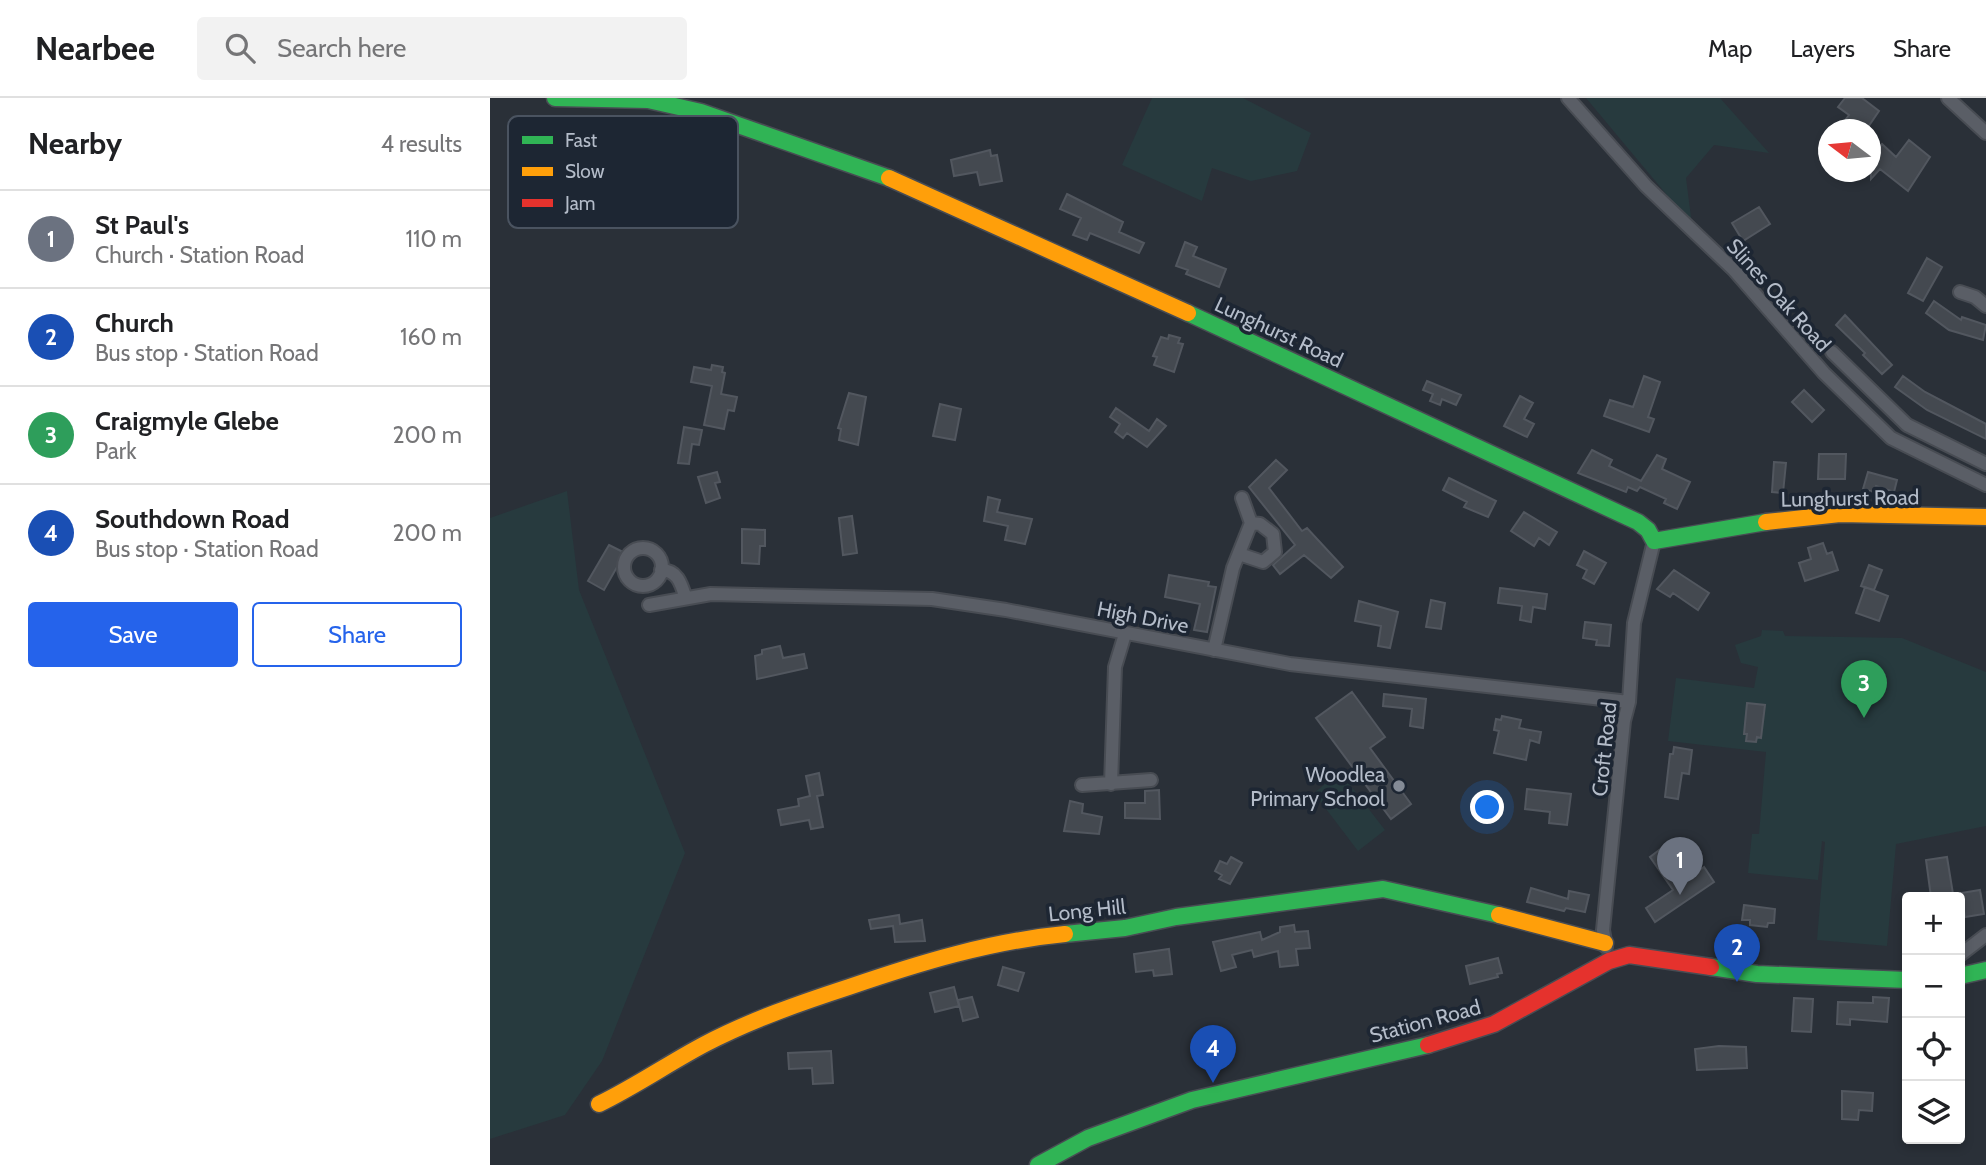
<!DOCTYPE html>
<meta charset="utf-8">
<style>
body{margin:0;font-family:Cabin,sans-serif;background:#f2f2f2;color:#202124}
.controls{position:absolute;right:21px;bottom:21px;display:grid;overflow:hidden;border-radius:7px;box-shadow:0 4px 10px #0003}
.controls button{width:63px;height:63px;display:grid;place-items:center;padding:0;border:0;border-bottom:2px solid #e0e0e0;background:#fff;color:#202124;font:35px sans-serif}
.compass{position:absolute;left:1328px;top:21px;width:63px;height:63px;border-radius:50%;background:#fff;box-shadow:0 4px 10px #0003;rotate:286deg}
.you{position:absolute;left:998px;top:710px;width:24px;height:24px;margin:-18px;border:5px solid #fff;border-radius:50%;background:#1a73e8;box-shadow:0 0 0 10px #1a73e833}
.badge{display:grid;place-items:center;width:46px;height:46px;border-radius:50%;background:#2563eb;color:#fff;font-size:23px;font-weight:700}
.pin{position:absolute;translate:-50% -58px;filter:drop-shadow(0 2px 4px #0008)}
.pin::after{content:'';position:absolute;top:37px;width:24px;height:21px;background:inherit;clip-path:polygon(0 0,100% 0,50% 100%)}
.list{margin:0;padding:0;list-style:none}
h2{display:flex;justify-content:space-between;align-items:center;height:91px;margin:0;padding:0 28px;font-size:30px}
h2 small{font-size:23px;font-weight:400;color:#757577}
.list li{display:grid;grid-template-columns:46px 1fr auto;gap:21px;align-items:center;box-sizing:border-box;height:98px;padding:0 28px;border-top:2px solid #e0e0e0}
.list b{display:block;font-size:26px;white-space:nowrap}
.list p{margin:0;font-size:23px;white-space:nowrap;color:#757577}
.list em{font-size:23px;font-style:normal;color:#757577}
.actions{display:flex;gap:14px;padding:21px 28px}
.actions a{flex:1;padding:16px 0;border:2px solid #2563eb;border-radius:7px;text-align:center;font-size:24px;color:#2563eb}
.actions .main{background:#2563eb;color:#fff}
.icon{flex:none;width:38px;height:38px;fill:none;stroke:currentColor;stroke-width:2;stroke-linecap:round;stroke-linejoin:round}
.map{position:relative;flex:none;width:1496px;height:1067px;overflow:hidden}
header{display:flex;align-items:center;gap:42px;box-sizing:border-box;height:98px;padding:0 35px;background:#fff;border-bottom:2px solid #e0e0e0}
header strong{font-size:33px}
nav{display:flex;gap:38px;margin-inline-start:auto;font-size:24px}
.search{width:490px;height:63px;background:#f2f2f2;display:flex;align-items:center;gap:18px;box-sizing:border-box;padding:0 24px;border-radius:7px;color:#757577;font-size:26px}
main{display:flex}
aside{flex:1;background:#fff}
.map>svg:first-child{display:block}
.green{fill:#273a3e}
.building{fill:#444950;stroke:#52575f;stroke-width:2}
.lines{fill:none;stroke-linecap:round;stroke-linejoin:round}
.street-casing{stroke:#484c53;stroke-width:16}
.fast-casing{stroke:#484c53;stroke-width:19}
.slow-casing{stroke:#484c53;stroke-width:19}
.jam-casing{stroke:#484c53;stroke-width:19}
.street{stroke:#5a5e66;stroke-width:12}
.fast{stroke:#30b455;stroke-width:16}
.slow{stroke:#ff9f0a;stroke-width:16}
.jam{stroke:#e5322d;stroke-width:16}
.poi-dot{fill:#848b96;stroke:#1d2633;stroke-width:2.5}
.labels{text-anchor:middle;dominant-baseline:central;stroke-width:7;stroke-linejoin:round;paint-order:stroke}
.street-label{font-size:21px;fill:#b4bcc9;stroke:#1d2633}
.poi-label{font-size:21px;fill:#b4bcc9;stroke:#1d2633;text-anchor:end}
.key{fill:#1d2633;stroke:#4a5360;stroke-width:2}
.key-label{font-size:19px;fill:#b4bcc9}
</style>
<header>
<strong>Nearbee</strong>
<div class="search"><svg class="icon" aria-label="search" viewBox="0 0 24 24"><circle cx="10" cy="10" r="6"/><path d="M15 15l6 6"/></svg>Search here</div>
<nav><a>Map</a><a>Layers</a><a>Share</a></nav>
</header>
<main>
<aside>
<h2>Nearby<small>4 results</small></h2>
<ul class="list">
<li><span class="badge" style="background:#6b7280">1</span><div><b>St Paul's</b><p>Church · Station Road</p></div><em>110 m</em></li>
<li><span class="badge" style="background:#1a4fb4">2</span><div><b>Church</b><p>Bus stop · Station Road</p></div><em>160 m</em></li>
<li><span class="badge" style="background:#2e9e5b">3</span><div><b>Craigmyle Glebe</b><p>Park</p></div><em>200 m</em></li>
<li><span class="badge" style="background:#1a4fb4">4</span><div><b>Southdown Road</b><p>Bus stop · Station Road</p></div><em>200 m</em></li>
</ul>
<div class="actions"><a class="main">Save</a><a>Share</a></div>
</aside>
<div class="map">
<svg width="1496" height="1067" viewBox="0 0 1496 1067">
<rect width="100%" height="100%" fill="#2a3038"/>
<path class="green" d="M662,0H753L821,35L807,73L761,83L722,70L712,103L632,67Z
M1096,0H1230L1279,55L1224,47L1196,80L1202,127Z
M77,393L89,492L195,755L112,963L75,1017L0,1041V420Z
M1272,532L1293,533L1295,538L1412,540L1496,574V728L1406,746L1397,848L1327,842L1335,744L1332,743L1328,782L1258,775L1262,736H1269L1276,654L1178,643L1186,580L1264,590L1268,569L1251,565L1245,547L1271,538Z
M850,674L895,732L868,753L824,695Z"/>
<path class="building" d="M1355,0H1372L1389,13L1376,32L1369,27L1362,32L1353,25L1359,17L1348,9Z
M1419,42L1440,59L1418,93L1390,71L1381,81V59L1392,46L1406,59Z
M500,52L501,58L507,57L512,83L490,87L487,74L464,78L461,62Z
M577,96L633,124L629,134L654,145L649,155L600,135L597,142L583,137L591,120L570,111Z
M1269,109L1280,126L1253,143L1242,125Z
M695,144L707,149L703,158L736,171L729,189L696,176L698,172L686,168Z
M1437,160L1452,169L1433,203L1418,195Z
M1444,203L1471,222L1472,219L1496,227L1493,242L1459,232L1436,215Z
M1355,217L1402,267L1392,276L1373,257L1375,255L1346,227Z
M679,237L690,240L688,245L693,246L684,274L664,267L667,259L663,258L671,239L678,241Z
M222,267L233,269L232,274L235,275L231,296L247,299L244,313L238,312L234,331L214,327L222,288L201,284L204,269L221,272Z
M1154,278L1170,284L1158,319L1164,321L1159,334L1114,318L1120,302L1143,309Z
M1413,278L1435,294L1496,326V341L1437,312L1405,289Z
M937,283L971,297L966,307L952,301L950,307L940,303L943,296L933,292Z
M1314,292L1334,312L1322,324L1302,304Z
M359,295L376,299L368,347L349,342L351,331L348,330Z
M1030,298L1043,305L1034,321L1044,326L1037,339L1014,328Z
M450,306L471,311L465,342L443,338Z
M626,310L659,333L667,321L676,328L657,349L637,335L633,340L625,334L630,326L620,319Z
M194,329L212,332L209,347L202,346L199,366L188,365Z
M1102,352L1122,362L1119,368L1151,383L1167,357L1176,361L1172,371L1200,384L1187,411L1174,405L1176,401L1150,389L1147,393L1138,389L1136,394L1088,375Z
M1329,356H1356L1355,381H1328Z
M786,362L797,372L779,390L812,433L817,430L853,469L841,480L814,457L790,476L783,467L805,447L759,389Z
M1284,364L1296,365L1293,395L1282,394Z
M227,374L230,384L225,385L230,400L216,405L208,379Z
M1378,374L1407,382L1404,394L1386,388L1384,394L1373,391Z
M959,380L1006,403L998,419L974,409L977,404L953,392Z
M498,399L510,402L507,414L542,421L535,446L515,442L518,428L494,423Z
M1034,414L1067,434L1059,447L1049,440L1044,448L1021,433Z
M362,418L367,455L353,457L349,420Z
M252,431L275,432V448H270L269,466L252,465Z
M1333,445L1337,456L1342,454L1348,472L1315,483L1309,465L1321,461L1318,450Z
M119,447L135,455L114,492L98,483Z
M1094,453L1116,465L1104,486L1093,480L1097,472L1087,467Z
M1379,467L1392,472L1384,492L1371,488Z
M1184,472L1219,495L1208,512L1183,495L1180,499L1167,491Z
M679,477L719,484L718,488L726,489L717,534L704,532L710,506L675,499Z
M1375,489L1398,498L1389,523L1366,515Z
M1010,490L1057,496L1055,511L1043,509L1041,524L1030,522L1032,508L1008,505Z
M941,502L955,505L951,531L936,529Z
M869,503L908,514L900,550L888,548L891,528L865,523Z
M1095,524L1121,527L1119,548L1106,547L1107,542L1093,540Z
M290,548L293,560L314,556L317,570L267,581L265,558L272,556V552Z
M862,594L895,639L880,650L921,706L901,721L826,620Z
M894,596L936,601L933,630L920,628L922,611L893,608Z
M1257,605L1275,607L1271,640L1267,639L1266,644L1256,643L1257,636H1254Z
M1012,618L1031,622L1029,630L1051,634L1049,645L1040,642L1036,662L1004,655L1009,633L1004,632L1006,621L1011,622Z
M1184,649L1202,652L1199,676L1192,675L1188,701L1175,699L1180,656H1183Z
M329,675L333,697L327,698L333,729L321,731L319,722L291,727L288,712L309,708L308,701L320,698L316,678Z
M1037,691L1081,696L1077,727L1059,725L1060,714L1035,711Z
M669,692L670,721L635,720V705H655V693Z
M580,703L593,706L592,715L612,719L609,736L574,733Z
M1172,750L1191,778L1202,770L1206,775L1214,769L1224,784L1165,824L1156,810L1183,792L1160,759Z
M741,759L752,765L740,786L729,781L732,777L725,773L730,763L737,766Z
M1457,759L1463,796L1441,799L1436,762Z
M1041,790L1078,801L1079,793L1099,797L1095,814L1076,810L1074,813L1037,804Z
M1490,792L1494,816L1475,819L1471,795Z
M1254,807L1285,811L1284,825H1278L1277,829L1260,827V822H1252Z
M409,817L410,826L432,822L435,843L405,844L403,828L381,831L379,822Z
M804,827L805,834L818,833L820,850L806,851L808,867L790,869L788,853L764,859L762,852L742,857L746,869L731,873L723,844L770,834L772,842L790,834V829Z
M679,851L682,876L664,878L663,872L646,874L644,856Z
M1008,860L1012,875L1007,876L1008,879L980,886L976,868Z
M513,869L534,875L528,893L508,887Z
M464,889L469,908L445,914L440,895Z
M482,899L488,919L473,923L468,902Z
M1383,899L1399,900L1397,924L1360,921V927L1347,926L1348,904L1383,905Z
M1304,900L1323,901L1321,934L1302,933Z
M1229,948L1256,949L1257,970L1207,972L1205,951Z
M341,953L343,985L323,986L322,970L299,971L298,955Z
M1352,993L1383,995L1382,1013L1369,1012L1368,1022L1352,1021Z"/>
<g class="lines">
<defs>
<path id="street" d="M1078,0L1156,88L1244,172L1334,275L1401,340L1496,387
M1458,0L1496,35
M1470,194L1485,199L1496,208
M1342,254L1417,327L1496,366
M134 469a19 19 0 1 1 38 0a19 19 0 1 1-38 0Z
M749,456L773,464L785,454L783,436L770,426L761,425
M171,472C187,472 191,485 195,498
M159,507L221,496L442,501L516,512L800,566L1139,604
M724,552L743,470L761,425L752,400
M621,686L625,569L635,536
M592,687L661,682
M1116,849L1113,832L1134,623L1139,604L1144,525L1164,443
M1470,857L1496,837"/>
<path id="fast" d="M65,0L158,2L211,14L399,80
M698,215L1148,424L1158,432L1164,443L1276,424
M575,836L635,830L686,819L893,791L1009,817
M1221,869L1267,876L1417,882
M1470,878L1496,872
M548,1067L598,1040L702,1002L938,947"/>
<path id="slow" d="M399,80L698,215
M1276,424L1350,416L1496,419
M1009,817L1115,845
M109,1006C146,988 179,965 215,946C261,922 310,905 359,889C429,865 501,843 575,836"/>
<path id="jam" d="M938,947L1004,926L1119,863L1139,857L1221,869"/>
</defs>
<use href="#street" class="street-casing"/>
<use href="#fast" class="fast-casing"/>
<use href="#slow" class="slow-casing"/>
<use href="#jam" class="jam-casing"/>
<use href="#street" class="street"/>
<use href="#fast" class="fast"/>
<use href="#slow" class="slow"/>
<use href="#jam" class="jam"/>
</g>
<circle class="poi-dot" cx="909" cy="688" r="7"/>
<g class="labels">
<g class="street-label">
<text transform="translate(1289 197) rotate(48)">Slines Oak Road</text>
<text transform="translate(789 234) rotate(25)">Lunghurst Road</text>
<text transform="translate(1360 400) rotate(-1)">Lunghurst Road</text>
<text transform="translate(653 519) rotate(11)">High Drive</text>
<text transform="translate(1114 651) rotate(-84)">Croft Road</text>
<text transform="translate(597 812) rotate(-6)">Long Hill</text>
<text transform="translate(935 923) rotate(-15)">Station Road</text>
</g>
<g class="poi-label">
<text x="895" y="676">Woodlea<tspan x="895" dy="24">Primary School</tspan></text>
</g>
</g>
<rect x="18" y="18" width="230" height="112" rx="10" class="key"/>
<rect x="32" y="38" width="31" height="8" fill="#30b455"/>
<rect x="32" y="69" width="31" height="9" fill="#ff9f0a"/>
<rect x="32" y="101" width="31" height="8" fill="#e5322d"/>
<g class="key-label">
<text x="75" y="49">Fast</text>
<text x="75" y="80">Slow</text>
<text x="75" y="112">Jam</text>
</g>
</svg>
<div class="controls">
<button>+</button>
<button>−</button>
<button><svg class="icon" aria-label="locate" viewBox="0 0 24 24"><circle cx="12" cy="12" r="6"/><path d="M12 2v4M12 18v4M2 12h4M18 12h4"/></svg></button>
<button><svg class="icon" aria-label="layers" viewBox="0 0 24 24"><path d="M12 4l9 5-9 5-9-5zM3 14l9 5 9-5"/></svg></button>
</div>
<svg class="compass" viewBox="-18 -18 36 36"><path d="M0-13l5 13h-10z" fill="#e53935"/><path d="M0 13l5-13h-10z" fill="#757577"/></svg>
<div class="you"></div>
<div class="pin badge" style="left:1190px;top:797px;background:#6b7280">1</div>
<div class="pin badge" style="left:1247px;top:884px;background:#1a4fb4">2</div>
<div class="pin badge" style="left:1374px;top:620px;background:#2e9e5b">3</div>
<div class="pin badge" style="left:723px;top:985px;background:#1a4fb4">4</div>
</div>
</main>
